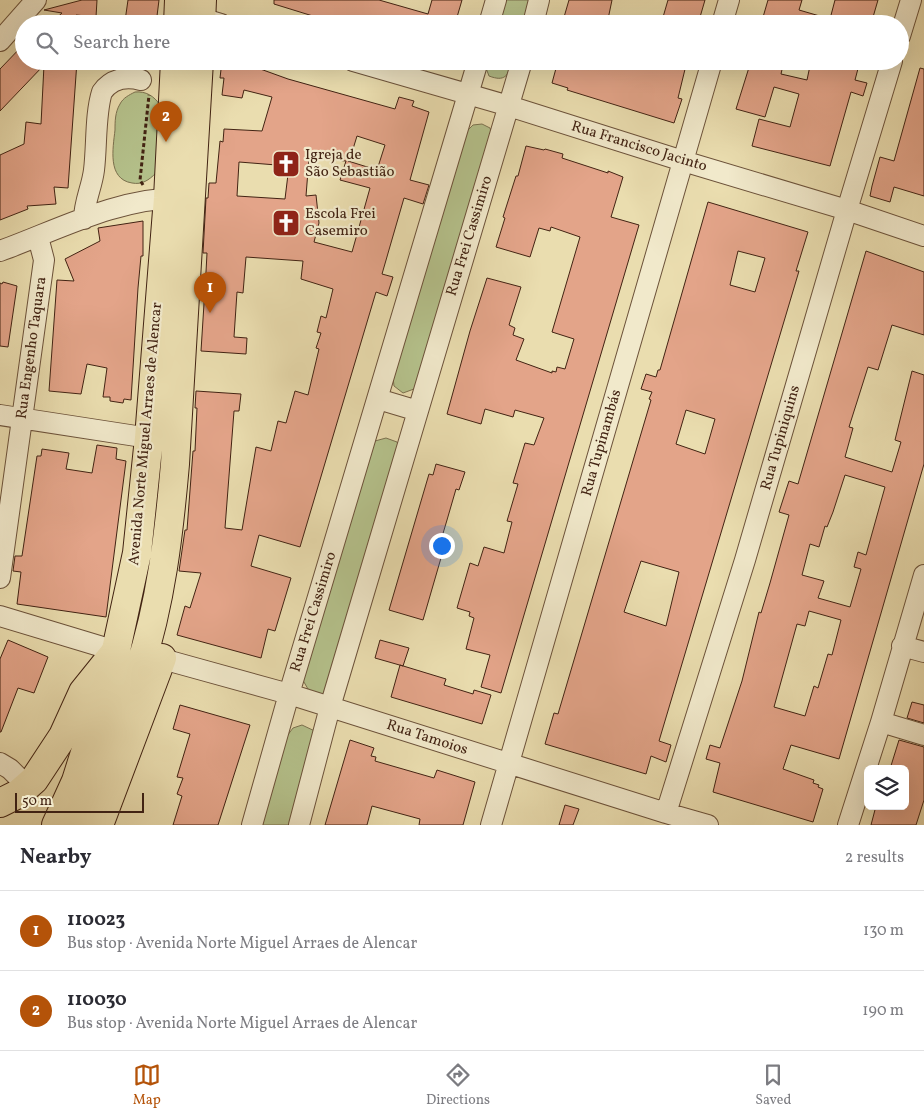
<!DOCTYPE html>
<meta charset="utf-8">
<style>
body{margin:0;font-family:Vollkorn,serif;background:#f7f7f7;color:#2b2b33}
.controls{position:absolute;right:15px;bottom:15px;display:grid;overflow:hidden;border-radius:8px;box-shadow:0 5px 20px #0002}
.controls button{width:45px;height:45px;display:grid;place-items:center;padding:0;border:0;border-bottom:1px solid #e1e1e2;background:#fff;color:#2b2b33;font:25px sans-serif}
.scale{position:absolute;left:15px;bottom:12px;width:129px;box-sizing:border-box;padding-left:5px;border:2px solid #422313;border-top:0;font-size:14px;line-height:18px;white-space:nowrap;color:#422313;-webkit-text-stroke:4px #f1e9cb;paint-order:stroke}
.you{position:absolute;left:441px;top:545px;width:18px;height:18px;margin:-12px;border:4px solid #fff;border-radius:50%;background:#1a73e8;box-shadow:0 0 0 8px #1a73e833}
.badge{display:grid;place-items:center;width:32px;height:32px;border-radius:50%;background:#b45309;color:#fff;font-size:16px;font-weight:700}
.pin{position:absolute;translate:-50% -41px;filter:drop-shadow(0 1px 2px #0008)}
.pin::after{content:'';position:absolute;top:26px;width:18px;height:15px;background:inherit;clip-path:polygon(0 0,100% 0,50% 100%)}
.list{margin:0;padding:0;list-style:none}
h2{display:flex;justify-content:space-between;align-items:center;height:65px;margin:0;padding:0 20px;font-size:21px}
h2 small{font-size:16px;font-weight:400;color:#7c7c81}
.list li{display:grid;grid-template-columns:32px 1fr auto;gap:15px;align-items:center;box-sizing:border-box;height:80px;padding:0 20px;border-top:1px solid #e1e1e2}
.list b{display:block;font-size:19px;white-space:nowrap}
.list p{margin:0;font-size:16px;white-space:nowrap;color:#7c7c81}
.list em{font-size:16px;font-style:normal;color:#7c7c81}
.icon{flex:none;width:28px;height:28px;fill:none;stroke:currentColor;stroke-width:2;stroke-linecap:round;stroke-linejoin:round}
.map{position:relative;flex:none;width:924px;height:825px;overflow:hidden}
.search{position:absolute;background:#fff;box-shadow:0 5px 20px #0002;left:15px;right:15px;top:15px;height:55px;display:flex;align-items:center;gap:12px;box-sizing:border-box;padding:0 18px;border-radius:28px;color:#7c7c81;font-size:19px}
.sheet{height:225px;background:#fff}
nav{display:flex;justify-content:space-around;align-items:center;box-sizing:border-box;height:70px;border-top:1px solid #e1e1e2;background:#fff;font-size:14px;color:#7c7c81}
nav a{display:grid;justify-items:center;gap:2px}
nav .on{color:#b45309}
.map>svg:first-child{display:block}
.park{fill:#b5c28c;stroke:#7c7250}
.building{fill:#e3a489;stroke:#422313;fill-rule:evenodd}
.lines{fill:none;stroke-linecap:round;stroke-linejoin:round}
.street-casing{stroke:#6c523a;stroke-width:22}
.primary-casing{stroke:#422313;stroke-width:30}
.highway-casing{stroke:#422313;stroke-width:30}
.path{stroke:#422313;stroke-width:3;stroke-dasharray:4 2.5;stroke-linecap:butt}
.street{stroke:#f1e9cb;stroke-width:20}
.primary{stroke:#eaddaf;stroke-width:28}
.highway{stroke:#eaddaf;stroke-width:28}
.labels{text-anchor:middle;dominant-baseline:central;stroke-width:4.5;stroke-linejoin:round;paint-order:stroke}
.street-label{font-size:15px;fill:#422313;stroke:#f1e9cb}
.poi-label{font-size:15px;fill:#422313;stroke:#f1e9cb;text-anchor:start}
</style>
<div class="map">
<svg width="924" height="825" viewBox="0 0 924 825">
<rect width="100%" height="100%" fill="#eaddaf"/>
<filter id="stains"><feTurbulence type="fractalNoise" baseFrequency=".004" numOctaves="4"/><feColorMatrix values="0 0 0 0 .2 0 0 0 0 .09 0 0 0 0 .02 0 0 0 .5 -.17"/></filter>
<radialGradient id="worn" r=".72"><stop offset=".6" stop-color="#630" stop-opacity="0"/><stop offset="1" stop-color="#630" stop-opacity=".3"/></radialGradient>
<path class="park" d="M505,0H531L524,24H499Z
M488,61H513C508,76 505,82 489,76L486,68Z
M135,92C146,91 154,96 160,105L156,173C149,180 142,185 132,183C107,179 113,148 115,130C115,122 115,112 120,104C123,98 129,95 135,92Z
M482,124L490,128L492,135L419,380L414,389L403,393L394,386L393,377L466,132L473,125Z
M386,438L397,442L401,449L330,693L320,698L308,689L301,677L371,446L375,441Z
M302,725L319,733L290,825H262L287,736L293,728Z"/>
<path class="building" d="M82,0H97L96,17L76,15L85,24H50L62,13L44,10Z
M128,0H159L156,24H130L131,22L125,21Z
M274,0H379L428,14L432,0H462L455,24H328L329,21L274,4Z
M569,0H612L607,24H562Z
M668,0H705L698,24H661Z
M768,0H802L799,10L830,19L835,0H878L871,24H761Z
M24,44V61H77L68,188L54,187L56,204L27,206L28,209L0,220V155L24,144L26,122L41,124L44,65L0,111V69Z
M222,61L252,64V66L288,79L395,109L399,97L414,101L412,106L429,112L410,180L429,185L423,204L404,198L382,274L393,277L387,296L376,292L300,547L259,535L251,566L291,578L275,631L268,629L261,658L177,635L185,606L190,608L201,573L179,571L185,530H187L193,451H195L197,408H195L196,391L241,394L239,411H234L225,528L242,530L256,447L271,451L278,421L286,423L295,391L308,395L319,349L316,348L321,333L317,332L321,316L326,318L333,289L301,279L303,261L246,257L243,293L237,292L234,337L247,338L246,354L201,351L206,272L207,253H203L206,198H208L209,183H216L220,141L223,142L224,129L262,131L272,97L244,90L242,98L222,95L224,78H220ZM357,136L385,145L377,170L348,161L349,162ZM309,158L346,161L340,180L370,188L352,252L314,242L319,223L316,195L306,196ZM239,162L289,166L285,199L237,196Z
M558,61H604L623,66L624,61H687L678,98L682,99L674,123L567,90L568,88L552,83Z
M751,61H784L781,74L807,80L811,61H860L855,80L867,83L863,96L851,92L830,166L752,146L759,119L790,127L799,94L774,87L765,117L736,109Z
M920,68L924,69V196L894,187L890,202L870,196L872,186L880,157L894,161Z
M526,146L544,150L545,149L563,154L562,158L608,173V171L623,177L611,217L639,225L501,693L481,687L490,655L466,649L474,618L469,616L470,612L457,608L470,563L478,566L484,547L504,553L512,522L507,521L518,484L513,483L525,443L534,445L544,418L515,410L513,417L485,409L481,424L447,414L470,331L487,278L521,287L509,325L515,328L513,335L524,339L516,360L552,373V371L556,372L557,367L565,369L574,339L552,332L580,237L551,227L550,231L539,228L530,257L496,247L505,218L503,217L516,176H518Z
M708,202L808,232L796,271H799L659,741L671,745L666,762L651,756L646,774L545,744L554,713L558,714L651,400L649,399L652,392L641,389L646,374L656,377L658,370H660ZM738,251L765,258L755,292L730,285ZM686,410L715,419L705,454L676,444ZM641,561L679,572L666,626L624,612Z
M143,221V256H141L138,288L131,400L124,399L123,403L110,401V397H103L107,368L87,364L81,394L49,391L57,280L74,281L65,259L100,241L98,228Z
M866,251L924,272V335L892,325L878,370L868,367L849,427L853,428L845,457L892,472L901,442L895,440L912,371L924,375V464L839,759L791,745L783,769L814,780L813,783L819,785L818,787L823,789L813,822L713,792L720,763L706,759L710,745L720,748L742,681L759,612L761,613L770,583L789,515L779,512L789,481L798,484ZM845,475L885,487L866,555L858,552L854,567L861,569L850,607L818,598L824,581L802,575L810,544L819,547L825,526L827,527L833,512ZM809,611L841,620L832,655L828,654L818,688L814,686L805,716L774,707L797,624L805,626Z
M3,282L17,286L8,347L0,346V283L2,284Z
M97,445L117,448L116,459L126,461L106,617L17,604L21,572L13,571L15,556H22L37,456H41L42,449L69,453L66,469L92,473Z
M436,464L465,472L459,490L456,489L447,520L436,557L441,558L423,620L389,610L429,474L433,475Z
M8,640L48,657L34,693L18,688L1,732H0V659Z
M380,640L409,648L403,666L375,658Z
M400,665L446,679L444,685L473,694L474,690L491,695L482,724L391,697Z
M912,702L924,705V723L907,718Z
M180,705L250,725L218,825H173L182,796L177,794L183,778L177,777L190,734L173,729Z
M350,740L374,748L371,756L376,757L375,761L434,778L437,770L475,782L463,825H419L420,819L372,806L367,825H325Z
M899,740L924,747V800L916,825H871L876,806H905V769H890Z
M565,805L579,809L573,825H559Z"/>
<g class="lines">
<defs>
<path id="street" d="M201,18L221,24
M489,24L496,0
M533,24L539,0
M722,24L729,0
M900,36L911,0
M0,41L36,0
M353,61L509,106L683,161L847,210L924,236
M84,219C84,202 92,187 94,170C97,146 95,114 102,92C111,79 126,76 141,80
M0,251C58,230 117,198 180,198
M378,399L418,411
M0,415L149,438
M0,578L44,260L38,237
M0,616L116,651
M902,646L924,652
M148,655L289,694L666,813L708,825
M881,722L924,735
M0,763L10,769L27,786
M666,813L745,560L847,210L892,61
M252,825L289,694L478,61
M299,825L330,707L522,61
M491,825L712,61
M848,825L881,722L924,575"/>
<path id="primary" d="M178,24L179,0
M201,24L202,0
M56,825L76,781L113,664L137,553L149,438L168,198L175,61
M76,825C98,774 122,723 139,670C161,603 169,533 175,464L199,61"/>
<path id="highway" d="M0,803L18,794L34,780L63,736L83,692L116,651
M99,825L162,658"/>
</defs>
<use href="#street" class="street-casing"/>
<use href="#primary" class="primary-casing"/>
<use href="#highway" class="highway-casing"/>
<path class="path" d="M143,185L140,180L149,95"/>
<use href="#street" class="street"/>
<use href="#primary" class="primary"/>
<use href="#highway" class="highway"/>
</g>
<defs>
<symbol id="church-square" viewBox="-11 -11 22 22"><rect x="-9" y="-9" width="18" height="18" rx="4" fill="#8f2418" stroke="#f1e9cb"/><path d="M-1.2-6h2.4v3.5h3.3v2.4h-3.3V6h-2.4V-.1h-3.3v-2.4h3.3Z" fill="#fff"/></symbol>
</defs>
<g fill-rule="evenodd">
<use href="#church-square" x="270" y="148" width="32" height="32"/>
<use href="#church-square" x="270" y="207" width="32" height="32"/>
</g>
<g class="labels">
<g class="street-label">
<text transform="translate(639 147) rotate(17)">Rua Francisco Jacinto</text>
<text transform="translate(470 236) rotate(-73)">Rua Frei Cassimiro</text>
<text transform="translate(32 348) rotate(-82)">Rua Engenho Taquara</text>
<text transform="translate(146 434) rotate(-85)">Avenida Norte Miguel Arraes de Alencar</text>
<text transform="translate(781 438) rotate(-74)">Rua Tupiniquins</text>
<text transform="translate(602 443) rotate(-74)">Rua Tupinambás</text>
<text transform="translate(314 612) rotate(-73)">Rua Frei Cassimiro</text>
<text transform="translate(427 738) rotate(18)">Rua Tamoios</text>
</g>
<g class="poi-label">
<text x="305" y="155">Igreja de<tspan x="305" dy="17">São Sebastião</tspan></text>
<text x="305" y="214">Escola Frei<tspan x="305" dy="17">Casemiro</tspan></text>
</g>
</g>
<rect width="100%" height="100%" filter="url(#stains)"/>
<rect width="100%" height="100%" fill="url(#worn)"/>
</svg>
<div class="controls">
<button><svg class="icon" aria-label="layers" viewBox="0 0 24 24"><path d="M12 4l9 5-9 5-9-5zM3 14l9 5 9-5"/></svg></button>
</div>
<div class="scale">50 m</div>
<div class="you"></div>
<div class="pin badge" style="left:210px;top:313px">1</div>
<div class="pin badge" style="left:166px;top:142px">2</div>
<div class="search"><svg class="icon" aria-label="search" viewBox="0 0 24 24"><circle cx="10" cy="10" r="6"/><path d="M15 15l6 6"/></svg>Search here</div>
</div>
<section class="sheet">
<h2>Nearby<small>2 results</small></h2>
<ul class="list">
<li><span class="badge">1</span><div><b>110023</b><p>Bus stop · Avenida Norte Miguel Arraes de Alencar</p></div><em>130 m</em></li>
<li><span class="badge">2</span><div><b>110030</b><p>Bus stop · Avenida Norte Miguel Arraes de Alencar</p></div><em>190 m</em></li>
</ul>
</section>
<nav>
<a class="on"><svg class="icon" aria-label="map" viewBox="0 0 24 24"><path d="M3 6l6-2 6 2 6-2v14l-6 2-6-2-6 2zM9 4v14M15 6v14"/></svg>Map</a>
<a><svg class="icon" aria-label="directions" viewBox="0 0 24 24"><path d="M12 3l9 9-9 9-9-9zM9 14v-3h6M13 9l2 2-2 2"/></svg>Directions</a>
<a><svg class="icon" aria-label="saved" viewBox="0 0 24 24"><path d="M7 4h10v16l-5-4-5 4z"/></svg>Saved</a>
</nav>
